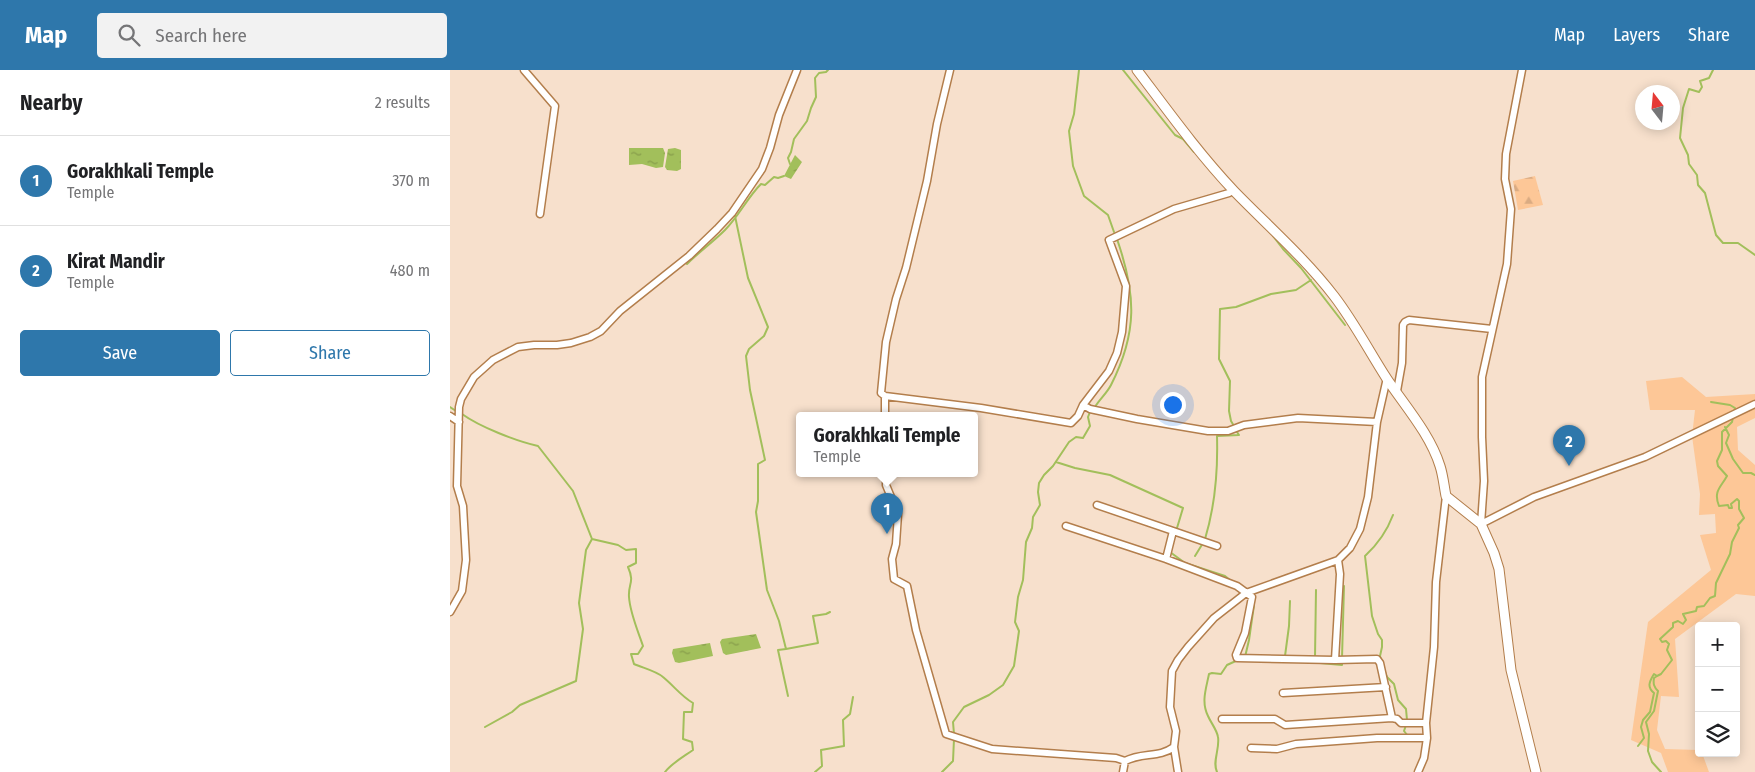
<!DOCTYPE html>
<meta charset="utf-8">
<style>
body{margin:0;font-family:"Fira Sans Condensed",sans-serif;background:#f2f2f2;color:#202124}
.controls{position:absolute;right:15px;bottom:15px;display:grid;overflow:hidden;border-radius:5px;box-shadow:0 2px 12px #0003}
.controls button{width:45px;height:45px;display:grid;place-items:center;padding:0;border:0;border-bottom:1px solid #e0e0e0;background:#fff;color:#202124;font:25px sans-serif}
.compass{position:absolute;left:1185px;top:15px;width:45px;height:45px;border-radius:50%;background:#fff;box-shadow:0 2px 12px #0003;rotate:344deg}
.you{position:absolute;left:722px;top:334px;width:18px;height:18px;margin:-12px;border:4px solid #fff;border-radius:50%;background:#1a73e8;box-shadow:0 0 0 8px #1a73e833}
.badge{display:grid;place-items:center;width:32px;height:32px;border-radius:50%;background:#2e77ab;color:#fff;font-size:16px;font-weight:700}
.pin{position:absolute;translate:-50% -41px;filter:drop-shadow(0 1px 2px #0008)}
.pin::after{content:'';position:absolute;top:26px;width:18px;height:15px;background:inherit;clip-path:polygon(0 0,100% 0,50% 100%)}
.popup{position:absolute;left:346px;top:342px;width:182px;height:65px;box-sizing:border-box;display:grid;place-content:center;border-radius:5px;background:#fff;filter:drop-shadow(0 1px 4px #0005);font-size:16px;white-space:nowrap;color:#757577}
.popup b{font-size:19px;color:#202124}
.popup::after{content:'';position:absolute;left:50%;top:100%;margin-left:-10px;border:10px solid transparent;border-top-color:#fff}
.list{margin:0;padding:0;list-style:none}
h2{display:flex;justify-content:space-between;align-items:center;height:65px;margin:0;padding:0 20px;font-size:21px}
h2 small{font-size:16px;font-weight:400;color:#757577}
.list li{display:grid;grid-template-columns:32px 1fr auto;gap:15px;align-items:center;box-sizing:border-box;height:90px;padding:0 20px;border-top:1px solid #e0e0e0}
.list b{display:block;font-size:19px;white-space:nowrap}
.list p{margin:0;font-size:16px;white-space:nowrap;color:#757577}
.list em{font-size:16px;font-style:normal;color:#757577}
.actions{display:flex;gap:10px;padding:15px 20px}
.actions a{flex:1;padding:11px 0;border:1px solid #2e77ab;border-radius:5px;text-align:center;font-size:18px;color:#2e77ab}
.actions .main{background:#2e77ab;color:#fff}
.icon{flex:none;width:28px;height:28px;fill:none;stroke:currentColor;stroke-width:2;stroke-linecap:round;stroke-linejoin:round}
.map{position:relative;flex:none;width:1305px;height:702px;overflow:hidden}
header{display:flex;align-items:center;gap:30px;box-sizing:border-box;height:70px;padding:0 25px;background:#2e77ab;color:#fff}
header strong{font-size:24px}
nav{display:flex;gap:28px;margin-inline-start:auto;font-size:18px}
.search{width:350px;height:45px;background:#f2f2f2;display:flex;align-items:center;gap:12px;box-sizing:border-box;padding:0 18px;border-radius:5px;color:#757577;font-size:19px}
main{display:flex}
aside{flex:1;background:#fff}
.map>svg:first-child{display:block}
.green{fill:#fdc797}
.forest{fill:url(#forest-firs)}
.water{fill:url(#water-ripples)}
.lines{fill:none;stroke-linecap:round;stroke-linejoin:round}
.stream{stroke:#a2bf5b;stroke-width:2}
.street-casing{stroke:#b37e4c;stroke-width:9}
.secondary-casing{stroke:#b37e4c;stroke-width:11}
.street{stroke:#fff;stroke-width:6}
.secondary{stroke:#fff;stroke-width:9}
</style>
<header>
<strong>Map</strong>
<div class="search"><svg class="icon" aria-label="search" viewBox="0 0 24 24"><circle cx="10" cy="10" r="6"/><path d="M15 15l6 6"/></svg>Search here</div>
<nav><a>Map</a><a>Layers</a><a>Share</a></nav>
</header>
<main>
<aside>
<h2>Nearby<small>2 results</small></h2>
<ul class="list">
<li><span class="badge">1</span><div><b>Gorakhkali Temple</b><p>Temple</p></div><em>370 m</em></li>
<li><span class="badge">2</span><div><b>Kirat Mandir</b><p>Temple</p></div><em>480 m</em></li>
</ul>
<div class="actions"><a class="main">Save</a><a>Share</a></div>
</aside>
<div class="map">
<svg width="1305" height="702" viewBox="0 0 1305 702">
<defs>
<pattern id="forest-firs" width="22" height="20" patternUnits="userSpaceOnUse" patternTransform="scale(1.25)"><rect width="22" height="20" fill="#fdc797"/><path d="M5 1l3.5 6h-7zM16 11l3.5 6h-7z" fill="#daab82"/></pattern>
<pattern id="water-ripples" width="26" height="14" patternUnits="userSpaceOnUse" patternTransform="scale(1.25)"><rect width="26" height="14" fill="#a2bf5b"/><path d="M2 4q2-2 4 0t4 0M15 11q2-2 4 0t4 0" fill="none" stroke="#869c4a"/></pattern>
</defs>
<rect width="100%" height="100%" fill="#f7e0cc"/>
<path class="green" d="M1232,307L1256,327L1305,324V348L1287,357L1288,380L1305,395V526L1286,524L1225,569L1229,627L1211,626L1207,660L1215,679L1249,680V683H1252L1259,702H1218L1211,683L1181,670L1198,552L1261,500L1250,465L1266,463L1265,444L1249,445L1250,424L1242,366L1245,340H1200L1196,311Z"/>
<path class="forest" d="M1085,106L1093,135L1068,140L1063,111Z"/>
<path class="water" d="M179,78H213L215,83L213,97L206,98L192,94L179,95Z
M225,78L231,80V99L227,101L217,100L215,97L218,79Z
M345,85L352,92L341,109L334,106Z
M306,564L311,578L276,585L273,583L270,572L272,569Z
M260,573L263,586L229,593L225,592L222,583L223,579Z"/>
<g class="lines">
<path class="stream" d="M629,0L624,44L619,61L623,96L634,126L658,145L664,162
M673,0L725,65L733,69L744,82
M1263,0L1259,8L1250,11L1252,17L1249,22L1239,19L1233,38L1230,68L1238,85L1239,94L1247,105L1248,115L1255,123L1266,165L1273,173H1288L1305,185
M340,94L338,88L341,82L344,69L357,51L361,38L366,27L365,8L369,3L376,2L378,0
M285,146L298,208L318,257L314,266L299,279L296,286L300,320L315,390L308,394V431L306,442L317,520L329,551L336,579L328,580L338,626
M823,166L833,179L851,198L895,255
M237,194C249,182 263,172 275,160C289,146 297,128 311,114L315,115L324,107L328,108L334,106
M1261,332L1280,335L1285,338L1284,342
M0,337L6,341
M645,337C649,330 657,323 661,315C688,262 686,224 667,169
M12,344C30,357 66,371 88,376L123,421L142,469L168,475L176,480L186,479V493L178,497C185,513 178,513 179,527C180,543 188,561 193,576L188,584H181L184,594C193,598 206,601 213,607C224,616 231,626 243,633L242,642H234L233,669L242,672L243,680C233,687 222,693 215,702
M784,356L781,351L779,341L780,311L769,289L770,239L786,237L821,224L846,220L861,210
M1275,357L1279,365L1276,373L1283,389L1293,403H1301L1305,405
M606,392L625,398L660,405L733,438L724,468
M755,469C765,436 768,401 767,366L789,365L787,362
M720,482L735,493L775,506L780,510
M745,486L753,473
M336,579L368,573L363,546L376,544L380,542
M835,586L839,556L840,531
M795,587L799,570L804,535
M865,587L866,520
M892,588L894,516
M931,590L930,586L932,577V570L928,564L922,546L915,486C927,475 937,461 943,445
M870,593L892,595V592
M934,599L937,607L944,614L948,630L956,639L957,650
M1207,606L1204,608C1203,614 1204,617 1208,621L1204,641L1196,652L1199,664L1198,681L1202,692L1211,702
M956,655L954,661L958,666
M35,657L62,642L70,635L126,611L133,559L129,533L136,480L142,469
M504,664L503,652L514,637L539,625L553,615L564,596L569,561L565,552L568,527L573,510L576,472L582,458L583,447L590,435L588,422L589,413L594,405L603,396L619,372L626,367L633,368L640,356L638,347L640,342
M1188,676L1194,668L1191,657L1193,650L1200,642L1204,623C1197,617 1199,612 1204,604L1207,606L1211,604L1222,590L1217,580L1219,574L1216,571L1212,572L1210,569L1223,557V553L1228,551L1233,554L1236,550L1233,544L1246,541L1247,537L1254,536L1260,528L1265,526L1266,513L1280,484L1282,472L1289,458L1288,455L1294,448L1289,439V431L1287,429L1281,434L1282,438H1279L1278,435L1269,436C1263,421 1271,417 1277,406L1268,396L1267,391L1272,380V362L1282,352L1283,347
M365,702L372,696L371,680L394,676L393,650L400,644L403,627
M492,702L503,691L504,669
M767,702C762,692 770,679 768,667C767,660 761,653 758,646C751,632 756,619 759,604L762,603L771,604L777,595L788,590"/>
<defs>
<path id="street" d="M74,0L105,36L90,144
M947,321L952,293L953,255L955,252L959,250L1042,259
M435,326L531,338L621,353L628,346L633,335L659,301L667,283L672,262L676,216L659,170L724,139L779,123L783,120
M633,335L640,339L687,349L758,361H778L794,355L848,348L927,352
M435,345V326L431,323L436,272L446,229L456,198L477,111L487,54L500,0
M0,346L9,352
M436,403V415L448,444L446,474L442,489L444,509L457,516L466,560L496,664L542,679L666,688L675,691
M647,435L767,476
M1031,454L1034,411L1032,367V307L1057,194L1061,139L1055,109L1056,84L1072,0
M1031,454L1084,427L1195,387L1305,334
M616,456L716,489L787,516L802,527L795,563L786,585L787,588L885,590L927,589L930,593L942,648
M716,489L723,461
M0,542L12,521L16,490L13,436L7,416L9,337L11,329L24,307L43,290L68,277L84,275H107L121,273L140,267L151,261L170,241L239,186L267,159L282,143L312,99L320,78L329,45L347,0
M885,590L890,504L888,490
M833,623L936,617
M772,649H825L835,655L942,648L947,649L951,653H976
M724,677L728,702
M801,678L827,679L846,674L927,668H977
M673,702L675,691C692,682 709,688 724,677L726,661L720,637L722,601L728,590L738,577L764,548L796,523L888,490L900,478L910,459L918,427L927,352L937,308
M968,702L974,688L977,668L976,653L984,577L986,512L996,426"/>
<path id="secondary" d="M687,0C718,41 749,84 784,121C818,156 854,187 884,226C904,252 919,281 937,309C955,336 980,364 990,396C993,405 994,416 996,426L1031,454L1044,483L1049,499L1061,600L1086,702"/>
</defs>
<use href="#street" class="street-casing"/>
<use href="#secondary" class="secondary-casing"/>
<use href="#street" class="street"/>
<use href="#secondary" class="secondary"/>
</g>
</svg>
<div class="controls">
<button>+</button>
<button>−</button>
<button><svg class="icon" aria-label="layers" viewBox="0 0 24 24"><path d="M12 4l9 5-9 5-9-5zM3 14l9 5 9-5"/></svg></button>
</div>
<svg class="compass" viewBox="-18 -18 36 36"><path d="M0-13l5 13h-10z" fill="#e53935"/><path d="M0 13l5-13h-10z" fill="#757577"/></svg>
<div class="you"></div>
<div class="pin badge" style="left:437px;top:464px">1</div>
<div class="popup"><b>Gorakhkali Temple</b>Temple</div>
<div class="pin badge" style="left:1119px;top:396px">2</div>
</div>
</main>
